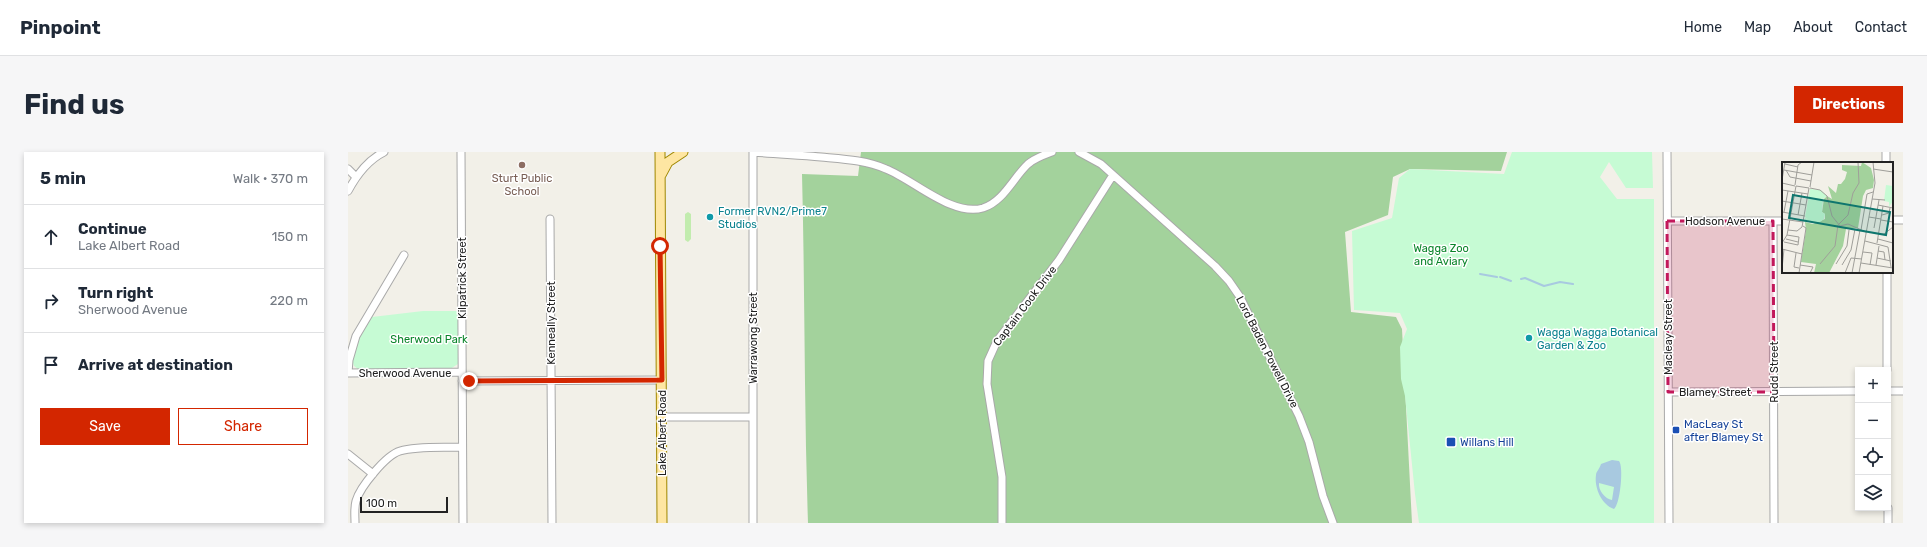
<!DOCTYPE html>
<meta charset="utf-8">
<style>
body{margin:0;font-family:Rubik,sans-serif;background:#f6f6f7;color:#1f2937}
.controls{position:absolute;right:12px;bottom:12px;display:grid;overflow:hidden;border-radius:0px;box-shadow:0 2px 6px #0003}
.controls button{width:36px;height:36px;display:grid;place-items:center;padding:0;border:0;border-bottom:1px solid #e0e1e3;background:#fff;color:#1f2937;font:20px sans-serif}
.scale{position:absolute;left:12px;bottom:10px;width:88px;box-sizing:border-box;padding-left:4px;border:2px solid #222;border-top:0;font-size:11px;line-height:14px;white-space:nowrap;color:#222;-webkit-text-stroke:3px #fff;paint-order:stroke}
.stop{position:absolute;width:12px;height:12px;margin:-9px;border:3px solid #d32600;border-radius:50%;background:#fff}
.stop.end{background:#d32600;border-color:#fff;box-shadow:0 1px 4px #0008}
.list{margin:0;padding:0;list-style:none}
h2{display:flex;justify-content:space-between;align-items:center;height:52px;margin:0;padding:0 16px;font-size:17px}
h2 small{font-size:13px;font-weight:400;color:#747a83}
.list li{display:grid;grid-template-columns:26px 1fr auto;gap:12px;align-items:center;box-sizing:border-box;height:64px;padding:0 16px;border-top:1px solid #e0e1e3}
.list b{display:block;font-size:15px;white-space:nowrap}
.list p{margin:0;font-size:13px;white-space:nowrap;color:#747a83}
.list em{font-size:13px;font-style:normal;color:#747a83}
.actions{display:flex;gap:8px;padding:12px 16px}
.actions a{flex:1;padding:9px 0;border:1px solid #d32600;border-radius:0px;text-align:center;font-size:14px;color:#d32600}
.actions .main{background:#d32600;color:#fff}
.icon{flex:none;width:22px;height:22px;fill:none;stroke:currentColor;stroke-width:2;stroke-linecap:round;stroke-linejoin:round}
.map{position:relative;flex:none;width:1555px;height:371px;overflow:hidden;border-radius:0px}
header{display:flex;align-items:center;gap:24px;box-sizing:border-box;height:56px;padding:0 20px;background:#fff;border-bottom:1px solid #e0e1e3}
header strong{font-size:19px}
nav{display:flex;gap:22px;margin-inline-start:auto;font-size:14px}
.intro{display:flex;align-items:center;justify-content:space-between;box-sizing:border-box;height:96px;padding:0 24px}
h1{margin:0;font-size:28px}
.button{padding:10px 18px;border-radius:0px;background:#d32600;color:#fff;font-size:14px;font-weight:700}
main{display:flex;gap:24px;padding:0 24px}
aside{flex:1;background:#fff;border-radius:0px;box-shadow:0 2px 6px #0003}
.map>svg:first-child{display:block}
.grass{fill:#c2ecae}
.forest{fill:#a3d29c}
.park{fill:#c6fbd4}
.water{fill:#a8c9e0;fill-rule:evenodd}
.lines{fill:none;stroke-linecap:round;stroke-linejoin:round}
.stream{stroke:#a8c9e0;stroke-width:2}
.minor-casing{stroke:#a9a9a9;stroke-width:9}
.major-casing{stroke:#9f8700;stroke-width:11}
.minor{stroke:#fff;stroke-width:7}
.major{stroke:#fee6a2;stroke-width:9}
.route{stroke:#d32600;stroke-width:5}
.marked{fill:#c2185b;fill-opacity:0.2;stroke:#c2185b;stroke-width:3;stroke-dasharray:8 5;stroke-linejoin:round}
.education-dot{fill:#8d6e63;stroke:#fff;stroke-width:1.5}
.culture-dot{fill:#0f9aa8;stroke:#fff;stroke-width:1.5}
.transit-dot{fill:#1a4fb4;stroke:#fff;stroke-width:1.5}
.labels{text-anchor:middle;dominant-baseline:central;stroke-width:3;stroke-linejoin:round;paint-order:stroke}
.education-label{font-size:11px;fill:#785e54;stroke:#fff}
.culture-label{font-size:11px;fill:#0d838f;stroke:#fff;text-anchor:start}
.street-label{font-size:11px;fill:#222;stroke:#fff}
.park-label{font-size:11px;fill:#0a852a;stroke:#fff}
.transit-label{font-size:11px;fill:#164399;stroke:#fff;text-anchor:start}
.inset-road{fill:none;stroke:#9f9e99;stroke-width:1}
.view{fill:#0f766e;fill-opacity:0.15;stroke:#0f766e;stroke-width:2}
.inset-edge{fill:none;stroke:#222;stroke-width:2}
</style>
<header>
<strong>Pinpoint</strong>
<nav><a>Home</a><a>Map</a><a>About</a><a>Contact</a></nav>
</header>
<div class="intro"><h1>Find us</h1><a class="button">Directions</a></div>
<main>
<aside>
<h2>5 min<small>Walk · 370 m</small></h2>
<ul class="list">
<li><svg class="icon" aria-label="ahead" viewBox="0 0 24 24"><path d="M12 20V5M6 11l6-6 6 6"/></svg><div><b>Continue</b><p>Lake Albert Road</p></div><em>150 m</em></li>
<li><svg class="icon" aria-label="right" viewBox="0 0 24 24"><path d="M7 20v-9h11M14 6l5 5-5 5"/></svg><div><b>Turn right</b><p>Sherwood Avenue</p></div><em>220 m</em></li>
<li><svg class="icon" aria-label="arrive" viewBox="0 0 24 24"><path d="M6 21V4h12l-3 4 3 4H6"/></svg><div><b>Arrive at destination</b></div></li>
</ul>
<div class="actions"><a class="main">Save</a><a>Share</a></div>
</aside>
<div class="map">
<svg width="1555" height="371" viewBox="0 0 1555 371">
<rect width="100%" height="100%" fill="#f2f0e8"/>
<path class="grass" d="M340,60L343,62V87L340,90L337,88V62Z"/>
<path class="forest" d="M513,0H1159L1153,19L1062,17L1045,25L1040,63L997,80L1003,160L1048,165L1054,177L1064,371H460C456,255 457,139 454,22L510,24Z"/>
<path class="park" d="M1164,0H1304L1305,36H1278L1261,10L1252,25L1269,47H1306V371H1071L1067,342L1057,244L1053,227L1052,195L1059,177L1052,161L1006,158L1004,79L1044,66L1051,26L1062,17L1156,22Z
M75,159H110L111,208L110,212L102,217H10L6,214C0,199 16,178 24,165Z"/>
<path class="water" d="M1264,308L1271,309C1276,315 1272,353 1266,357C1254,353 1246,336 1248,323C1248,320 1252,316 1253,312ZM1251,331L1266,335L1264,348C1257,347 1250,338 1251,331Z"/>
<g class="lines">
<path class="stream" d="M1132,122L1149,125
M1152,125L1163,129
M1173,127L1177,126L1196,134L1212,130L1225,132"/>
<defs>
<path id="minor" d="M113,0L115,371
M405,0V371
M406,0C428,2 451,3 473,5C495,7 518,8 538,17C566,28 604,65 635,56C656,49 665,26 680,12C687,6 696,3 704,0
M731,0L753,12L867,114L881,129L892,145L951,264L961,290L975,344L985,371
M1319,0L1321,371
M1538,0V11
M0,17L8,25
M0,39C8,24 20,8 36,0
M202,67L204,371
M1544,68H1555
M1319,69H1435
M1425,69L1426,371
M1539,120V218
M0,221L1,208L8,184L56,103
M0,221L114,220
M114,229L314,228
M1540,239H1555
M1320,240L1510,239
M313,265H405
M0,302L25,322
M1540,356V371
M7,371C7,364 6,356 8,349C12,335 38,303 52,299C70,294 96,296 114,295
M654,371V325L639,232L640,209L649,189L711,108L765,23"/>
<path id="major" d="M312,0L314,371
M313,23L320,10L335,0"/>
</defs>
<use href="#minor" class="minor-casing"/>
<use href="#major" class="major-casing"/>
<use href="#minor" class="minor"/>
<use href="#major" class="major"/>
</g>
<g class="lines">
<path class="route" d="M121,229L314,228L312,94"/>
</g>
<path class="marked" d="M1319,69H1425L1426,240H1320Z"/>
<circle class="education-dot" cx="174" cy="13" r="4"/>
<g class="culture-dot">
<circle cx="362" cy="65" r="4"/>
<circle cx="1181" cy="186" r="4"/>
</g>
<g class="transit-dot">
<rect x="1324" y="274" width="8" height="8" rx="2"/>
<rect x="1098" y="285" width="10" height="10" rx="2"/>
</g>
<g class="labels">
<g class="education-label">
<text x="174" y="26">Sturt Public<tspan x="174" dy="13">School</tspan></text>
</g>
<g class="culture-label">
<text x="370" y="59">Former RVN2/Prime7<tspan x="370" dy="13">Studios</tspan></text>
<text x="1189" y="180">Wagga Wagga Botanical<tspan x="1189" dy="13">Garden &amp; Zoo</tspan></text>
</g>
<g class="street-label">
<text x="1377" y="69">Hodson Avenue</text>
<text transform="translate(114 126) rotate(-90)">Kilpatrick Street</text>
<text transform="translate(677 154) rotate(-53)">Captain Cook Drive</text>
<text transform="translate(203 171) rotate(-90)">Kenneally Street</text>
<text transform="translate(1320 185) rotate(-90)">Macleay Street</text>
<text transform="translate(405 186) rotate(-90)">Warrawong Street</text>
<text transform="translate(919 200) rotate(63)">Lord Baden Powell Drive</text>
<text transform="translate(1426 220) rotate(-90)">Rudd Street</text>
<text x="57" y="221">Sherwood Avenue</text>
<text x="1367" y="240">Blamey Street</text>
<text transform="translate(314 281) rotate(-90)">Lake Albert Road</text>
</g>
<g class="park-label">
<text x="1093" y="96">Wagga Zoo<tspan x="1093" dy="13">and Aviary</tspan></text>
<text x="81" y="187">Sherwood Park</text>
</g>
<g class="transit-label">
<text x="1336" y="272">MacLeay St<tspan x="1336" dy="13">after Blamey St</tspan></text>
<text x="1112" y="290">Willans Hill</text>
</g>
</g>
<g transform="translate(1434 10)">
<rect width="111" height="111" fill="#f2f0e8"/>
<path d="M80,0L89,6L92,18L91,26L84,28L81,34L76,66L64,67L61,84L47,111H32L34,102L19,100L24,68L23,60L31,62L43,57V52L40,50L42,37L45,34L50,37L46,24L54,31L56,22H59L63,17L65,10L60,8V3L79,4Z" fill="#a3d29c"/>
<path d="M104,23L111,24V39L107,45V40L102,39ZM28,27L39,28L45,34L41,37L40,50L43,52L42,57L38,60H22L23,56L26,57L23,55Z" fill="#c6fbd4"/>
<path class="inset-road" d="M3,2L16,5M91,7L111,10M2,8L30,13M4,8L8,15L29,19M0,18L3,0M0,21L13,24M13,23L16,3L20,0M14,24L27,26M28,25L32,0M28,26L38,28L45,34L50,54L58,64L66,62L84,70M0,28L26,32M90,37L103,38M0,39L24,43M96,43L111,46M0,50L23,54M2,50L6,29M16,53L20,31M100,53L107,51L108,46M87,55L99,57M0,57L21,60M99,58L111,60M92,66L97,38M6,68L15,69L20,65L27,26M79,68L85,32L91,30M97,72H102L111,65M4,77L16,80M96,77L111,81M83,79L106,85L109,105M2,80L16,83L17,75L5,73M0,81L5,73L14,24M95,81L101,44M0,87L20,92M96,89L102,90L103,98M81,90L90,91L88,103M14,91L12,105L17,106M95,96L109,99M79,101L111,106M38,102L53,84L56,63L66,53L71,31L77,21L76,0M54,102L65,84L67,68M18,103L31,105L28,111M60,103L69,88L73,67M94,103L97,84M0,107L2,87M17,111L24,66L21,64M63,111L69,96L80,97M70,111L78,68M77,111L93,21L91,0"/>
<path class="view" d="M11,33L108,50L104,73L7,56Z"/>
<rect width="111" height="111" class="inset-edge"/>
</g>
</svg>
<div class="controls">
<button>+</button>
<button>−</button>
<button><svg class="icon" aria-label="locate" viewBox="0 0 24 24"><circle cx="12" cy="12" r="6"/><path d="M12 2v4M12 18v4M2 12h4M18 12h4"/></svg></button>
<button><svg class="icon" aria-label="layers" viewBox="0 0 24 24"><path d="M12 4l9 5-9 5-9-5zM3 14l9 5 9-5"/></svg></button>
</div>
<div class="scale">100 m</div>
<div class="stop" style="left:312px;top:94px"></div>
<div class="stop end" style="left:121px;top:229px"></div>
</div>
</main>
